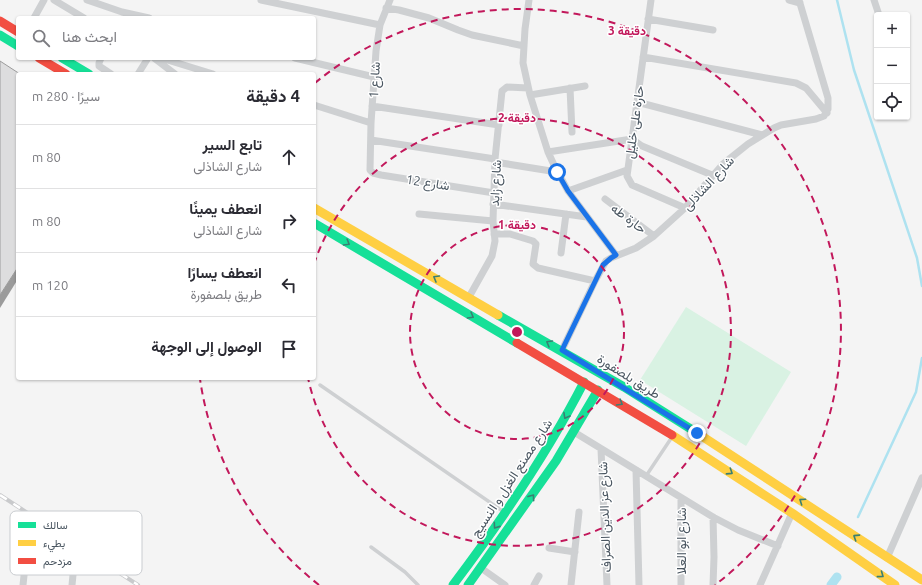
<!DOCTYPE html>
<html lang="ar">
<meta charset="utf-8">
<style>
body{margin:0;font-family:Ubuntu,Vazirmatn,sans-serif;background:#f2f2f3;color:#2b2b33;direction:rtl}
.controls{position:absolute;right:12px;top:12px;display:grid;overflow:hidden;border-radius:4px;box-shadow:0 1px 3px #0004}
.controls button{width:36px;height:36px;display:grid;place-items:center;padding:0;border:0;border-bottom:1px solid #e1e1e2;background:#fff;color:#2b2b33;font:20px sans-serif}
.stop{position:absolute;width:12px;height:12px;margin:-9px;border:3px solid #1a73e8;border-radius:50%;background:#fff}
.stop.end{background:#1a73e8;border-color:#fff;box-shadow:0 1px 4px #0008}
.list{margin:0;padding:0;list-style:none}
h2{display:flex;justify-content:space-between;align-items:center;height:52px;margin:0;padding:0 16px;font-size:17px}
h2 small{font-size:13px;font-weight:400;color:#7c7c81}
.list li{display:grid;grid-template-columns:26px 1fr auto;gap:12px;align-items:center;box-sizing:border-box;height:64px;padding:0 16px;border-top:1px solid #e1e1e2}
.list b{display:block;font-size:15px;white-space:nowrap}
.list p{margin:0;font-size:13px;white-space:nowrap;color:#7c7c81}
.list em{font-size:13px;font-style:normal;color:#7c7c81}
.icon{flex:none;width:22px;height:22px;fill:none;stroke:currentColor;stroke-width:2;stroke-linecap:round;stroke-linejoin:round}
.map{position:relative;flex:none;width:922px;height:585px;overflow:hidden;direction:ltr}
.search{position:absolute;background:#fff;box-shadow:0 1px 3px #0004;left:16px;top:16px;width:300px;height:44px;display:flex;align-items:center;gap:10px;box-sizing:border-box;padding:0 14px;border-radius:4px;color:#7c7c81;font-size:15px}
.panel{position:absolute;background:#fff;box-shadow:0 1px 3px #0004;left:16px;top:72px;width:300px;height:308px;border-radius:4px;direction:rtl}
.map>svg:first-child{display:block}
.green{fill:#d9f2e3}
.lines{fill:none;stroke-linecap:round;stroke-linejoin:round}
.stream{stroke:#aee2f0;stroke-width:2.5}
.canal{stroke:#aee2f0;stroke-width:9}
.lane{stroke:#ced0d2;stroke-width:3.5}
.street{stroke:#ced0d2;stroke-width:7}
.fast{stroke:#16e098;stroke-width:9}
.slow{stroke:#ffcf43;stroke-width:9}
.jam{stroke:#f24e42;stroke-width:9}
.rail-casing{stroke:#c9cacc;stroke-width:4}
.rail{stroke:#fff;stroke-width:2.5;stroke-dasharray:8;stroke-linecap:butt}
.shaded-wall{fill:#9b9b9b}
.building{fill:#ddddde;stroke:#9b9b9b}
.oneway{stroke:#3a7f72}
.route{stroke:#1a73e8;stroke-width:5}
.ring{fill:none;stroke:#c2185b;stroke-width:2;stroke-dasharray:7 5}
.labels{text-anchor:middle;dominant-baseline:central;stroke-width:3;stroke-linejoin:round;paint-order:stroke}
.street-label{font-size:13px;fill:#4a5661;stroke:#fff}
.key{fill:#fff;stroke:#c9ccd0;stroke-width:1}
.key-label{font-size:11px;fill:#4a5661}
.centre{fill:#c2185b;stroke:#fff;stroke-width:2}
.ring-label{font-size:12px;text-anchor:middle;font-weight:bold;fill:#c2185b;stroke:#fff;stroke-width:3;stroke-linejoin:round;paint-order:stroke}
</style>
<div class="map">
<svg width="922" height="585" viewBox="0 0 922 585">
<rect width="100%" height="100%" fill="#f4f4f4"/>
<path class="green" d="M686,307L791,372L746,446L640,380Z"/>
<g class="lines">
<path class="stream" d="M837,0L854,70L917,258L922,286
M858,517L916,392L922,358"/>
<path class="canal" d="M831,585L837,577"/>
<path class="lane" d="M320,385L504,512
M646,476L672,437
M371,547L405,572L418,585"/>
<path class="street" d="M54,0L84,18
M87,0L122,12L149,18
M261,0L380,25
M390,0L380,25L376,51L371,123L370,170L373,173L381,175L494,193
M529,0L525,29L523,63L530,95L548,152L554,165L568,191L616,255
M651,0L627,176L632,185L685,208
M789,0L800,3
M874,0L879,15
M386,8L399,10L429,18L458,30L472,35L524,46
M34,18L44,0
M648,19L713,30
M643,57L796,83L806,88L827,113
M101,58L99,63V66L111,74
M154,58L175,74
M161,58L213,74
M295,58L374,77
M138,74L148,58
M570,88L572,132
M530,95L585,86
M637,102L762,135
M314,105L371,123
M372,106L499,125
M371,140L495,159
M548,152L632,139L642,146L712,175
M495,162L557,172
M568,191L627,170
M605,199L654,236
M493,204L587,217
M419,214L493,221
M494,234H510L533,241L536,244L533,264L538,268L595,281
M561,253L566,214
M469,297L492,256L495,241L493,221L495,159L502,91L507,87L528,88
M562,350L595,281L606,261L611,258L636,248L654,236L685,208L723,164L748,144L774,128L781,125L816,119L824,116L828,109V98L799,0
M574,432L713,517L738,530L778,546
M601,449L607,585
M636,470L639,585
M713,517L714,557L713,585
M549,548L575,552
M887,558L922,478
M481,568L505,585
M23,585L28,538
M72,585L73,575
M534,585L539,576
M571,585L579,512
M681,585V498
M760,585L792,513"/>
<path class="fast" d="M0,35L18,46
M62,58L89,74
M314,223L517,343
M498,315L624,387L694,431
M453,585C502,520 547,454 584,382
M468,585L556,461L598,390"/>
<path class="slow" d="M314,208L498,315
M694,431L922,580
M672,435L792,513L895,585"/>
<path class="jam" d="M0,21L18,32
M39,58L66,74
M517,343L672,435"/>
<defs>
<path id="rail" d="M0,495L138,585"/>
</defs>
<use href="#rail" class="rail-casing"/>
<use href="#rail" class="rail"/>
</g>
<path class="shaded-wall" d="M18,267V279L0,308V295Z"/>
<path class="building" d="M0,61L20,74H18V267L0,295Z"/>
<defs><path id="oneway-chevron" d="M-2-3.5L2.5 0L-2 3.5" fill="none" stroke-width="1.6" stroke-linecap="round" stroke-linejoin="round"/></defs>
<g class="oneway">
<use href="#oneway-chevron" transform="translate(347 243) rotate(31)"/>
<use href="#oneway-chevron" transform="translate(436 278) rotate(-150)"/>
<use href="#oneway-chevron" transform="translate(471 316) rotate(30)"/>
<use href="#oneway-chevron" transform="translate(549 343) rotate(-150)"/>
<use href="#oneway-chevron" transform="translate(620 403) rotate(31)"/>
<use href="#oneway-chevron" transform="translate(566 416) rotate(119)"/>
<use href="#oneway-chevron" transform="translate(730 472) rotate(33)"/>
<use href="#oneway-chevron" transform="translate(532 497) rotate(-54)"/>
<use href="#oneway-chevron" transform="translate(802 501) rotate(-146)"/>
<use href="#oneway-chevron" transform="translate(496 526) rotate(125)"/>
<use href="#oneway-chevron" transform="translate(856 537) rotate(-147)"/>
<use href="#oneway-chevron" transform="translate(881 575) rotate(36)"/>
</g>
<g class="lines">
<path class="route" d="M557,172L568,191L616,255L611,258L603,265L562,350L697,433"/>
</g>
<g class="ring">
<circle cx="517" cy="332" r="107"/>
<path d="M314 264A214 214 0 1 1 308 378"/>
<path d="M319 585A321 321 0 0 1 200 379M315 83A321 321 0 1 1 715 585"/>
</g>
<g class="labels">
<g class="street-label">
<text transform="translate(374 80) rotate(-87)">شارع 1</text>
<text transform="translate(634 122) rotate(-82)">حارة على خليل</text>
<text transform="translate(428 182) rotate(9)">شارع 12</text>
<text transform="translate(495 183) rotate(-87)">شارع زايد</text>
<text transform="translate(708 183) rotate(-47)">شارع الشاذلى</text>
<text transform="translate(629 218) rotate(37)">حارة طه</text>
<text transform="translate(629 376) rotate(32)">طريق بلصفورة</text>
<text transform="translate(511 478) rotate(-57)">شارع مصنع الغزل و النسيج</text>
<text transform="translate(604 517) rotate(-92)">شارع عز الدين الصراف</text>
<text transform="translate(681 541) rotate(-90)">شارع ابو العلا</text>
</g>
</g>
<rect x="10" y="511" width="132" height="64" rx="6" class="key"/>
<rect x="18" y="522" width="18" height="6" fill="#16e098"/>
<rect x="18" y="540" width="18" height="6" fill="#ffcf43"/>
<rect x="18" y="558" width="18" height="6" fill="#f24e42"/>
<g class="key-label">
<text x="43" y="529">سالك</text>
<text x="43" y="547">بطيء</text>
<text x="43" y="565">مزدحم</text>
</g>
<circle cx="517" cy="332" r="6" class="centre"/>
<g class="ring-label">
<text x="627" y="35">3 دقيقة</text>
<text x="517" y="122">2 دقيقة</text>
<text x="517" y="229">1 دقيقة</text>
</g>
</svg>
<div class="controls">
<button>+</button>
<button>−</button>
<button><svg class="icon" aria-label="locate" viewBox="0 0 24 24"><circle cx="12" cy="12" r="6"/><path d="M12 2v4M12 18v4M2 12h4M18 12h4"/></svg></button>
</div>
<div class="stop" style="left:557px;top:172px"></div>
<div class="stop end" style="left:697px;top:433px"></div>
<div class="search"><svg class="icon" aria-label="search" viewBox="0 0 24 24"><circle cx="10" cy="10" r="6"/><path d="M15 15l6 6"/></svg>ابحث هنا</div>
<section class="panel">
<h2>4 دقيقة<small>سيرًا · 280 m</small></h2>
<ul class="list">
<li><svg class="icon" aria-label="ahead" viewBox="0 0 24 24"><path d="M12 20V5M6 11l6-6 6 6"/></svg><div><b>تابع السير</b><p>شارع الشاذلى</p></div><em>80 m</em></li>
<li><svg class="icon" aria-label="right" viewBox="0 0 24 24"><path d="M7 20v-9h11M14 6l5 5-5 5"/></svg><div><b>انعطف يمينًا</b><p>شارع الشاذلى</p></div><em>80 m</em></li>
<li><svg class="icon" aria-label="left" viewBox="0 0 24 24"><path d="M17 20v-9H6M10 6l-5 5 5 5"/></svg><div><b>انعطف يسارًا</b><p>طريق بلصفورة</p></div><em>120 m</em></li>
<li><svg class="icon" aria-label="arrive" viewBox="0 0 24 24"><path d="M6 21V4h12l-3 4 3 4H6"/></svg><div><b>الوصول إلى الوجهة</b></div></li>
</ul>
</section>
</div>
